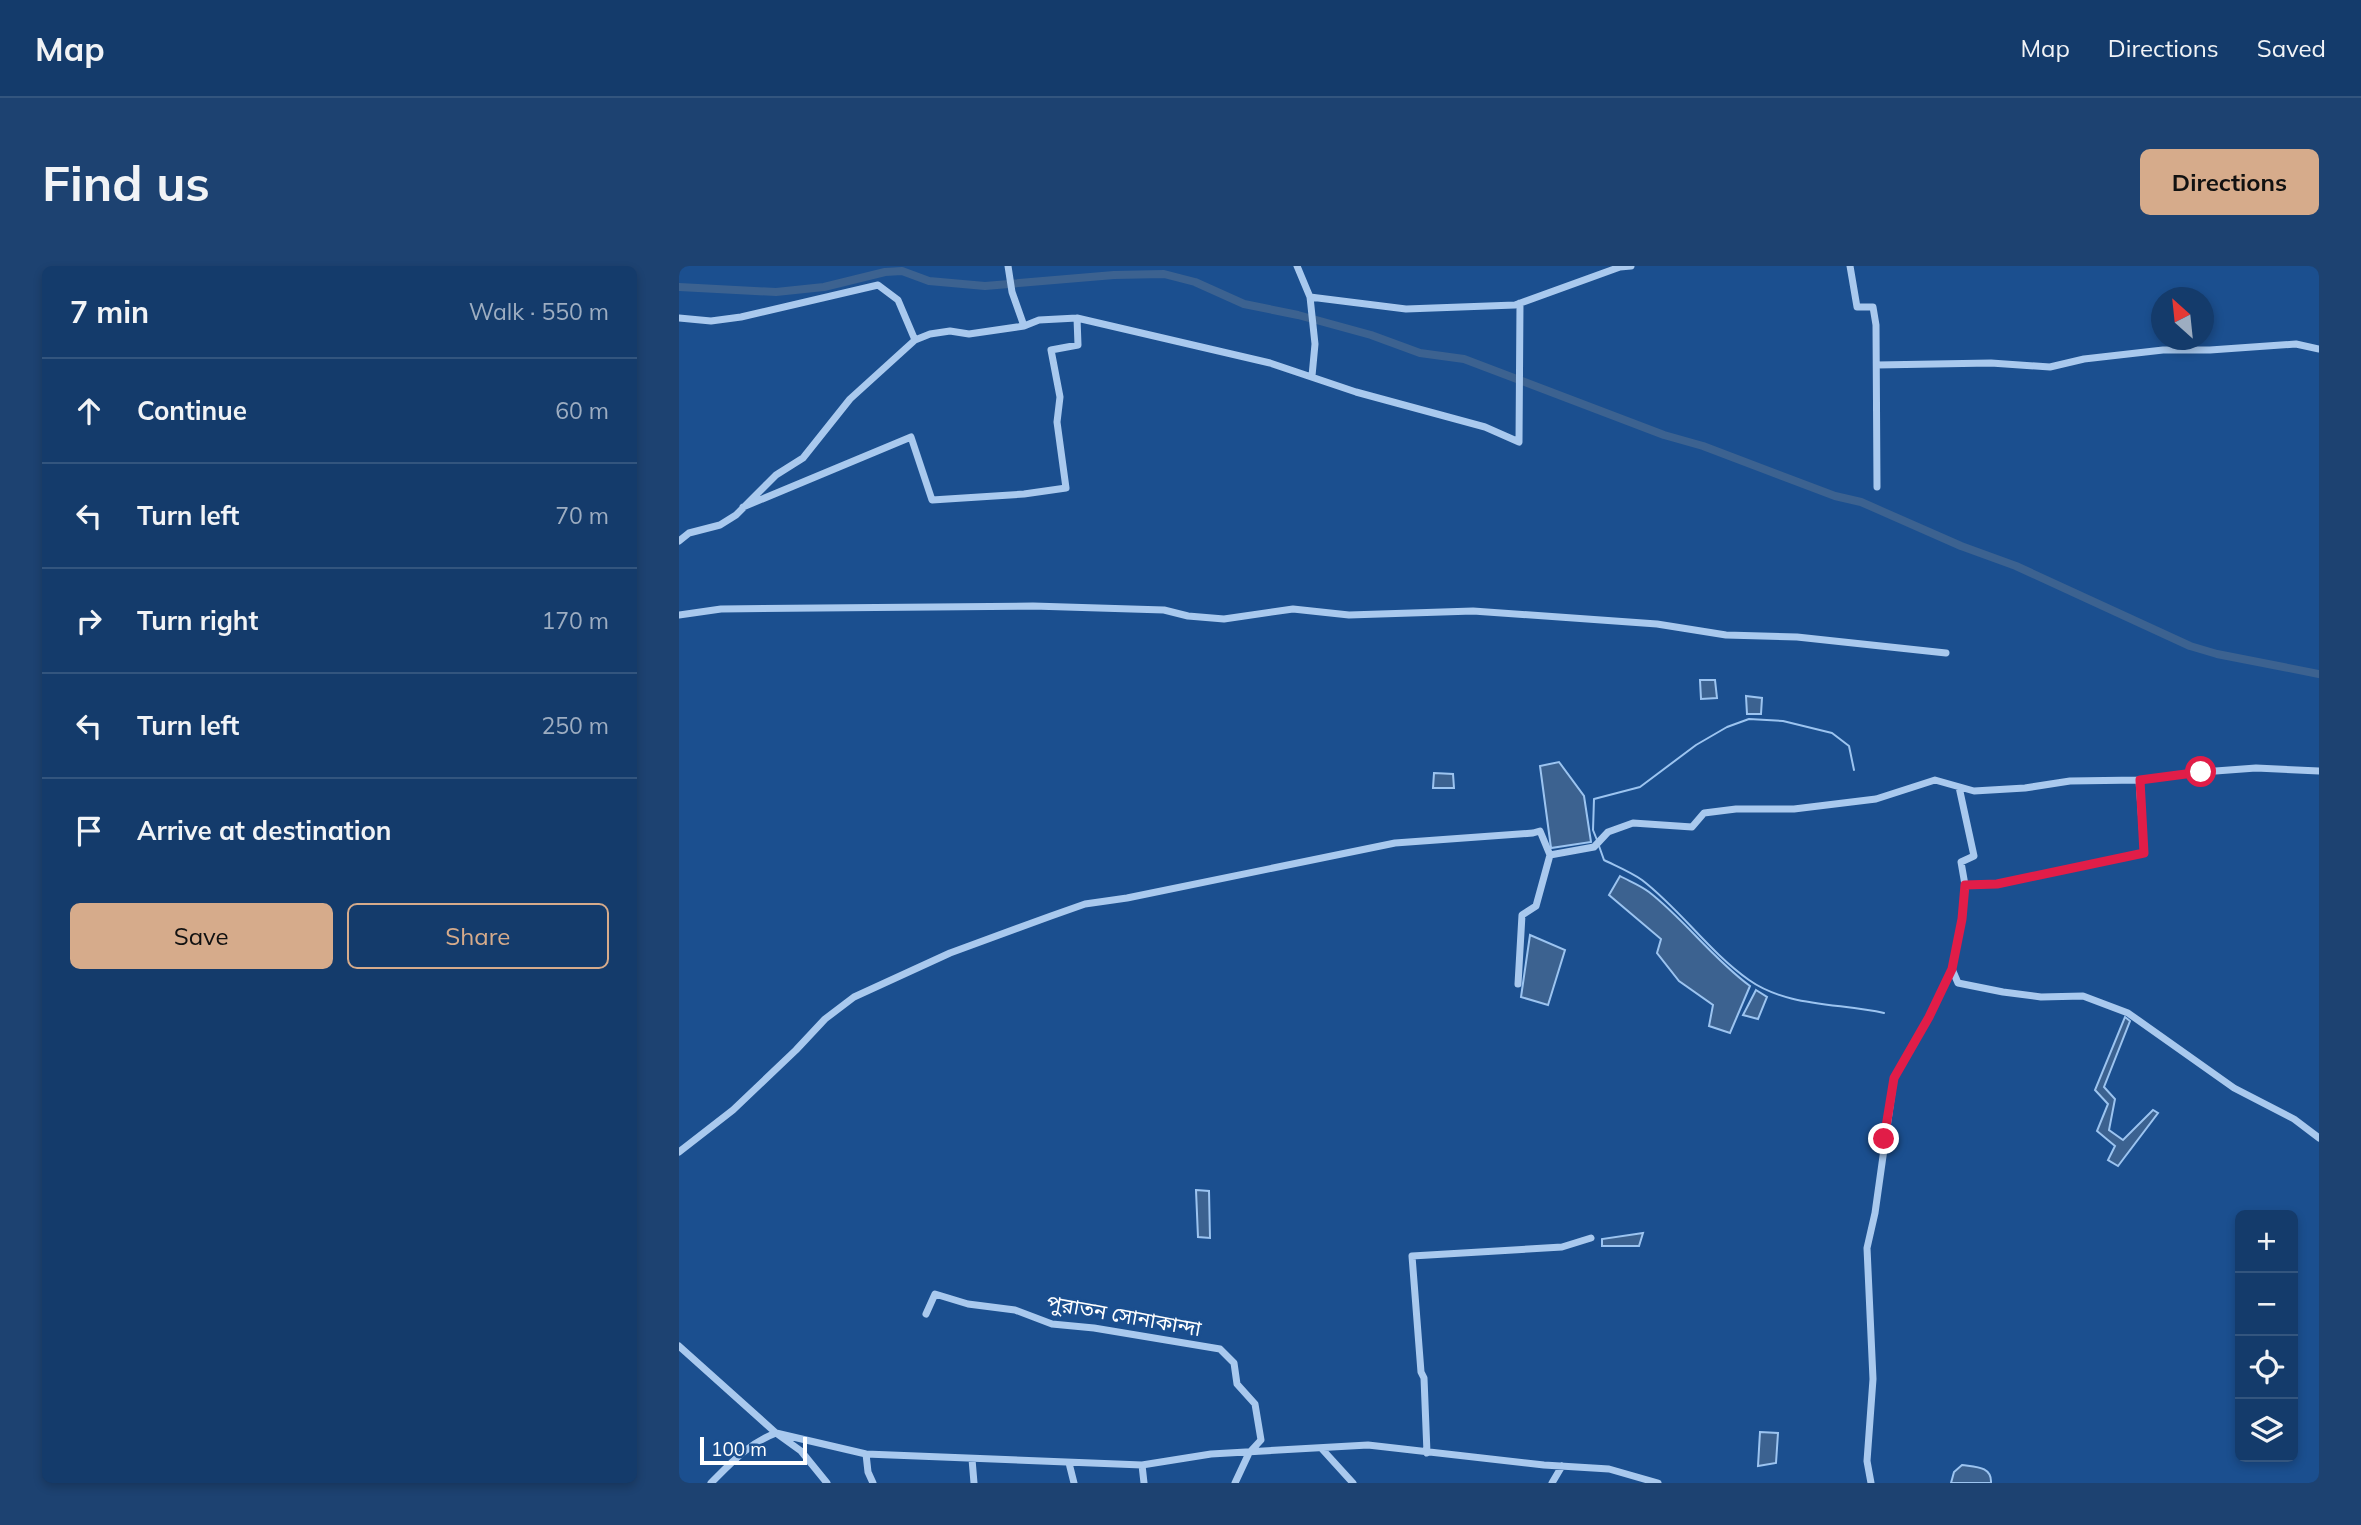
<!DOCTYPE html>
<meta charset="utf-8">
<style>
body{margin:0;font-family:Mulish,"Noto Sans Bengali",sans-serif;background:#1d4271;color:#f1f3f6}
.controls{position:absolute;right:21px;bottom:21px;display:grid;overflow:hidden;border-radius:10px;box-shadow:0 4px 10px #0003}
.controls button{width:63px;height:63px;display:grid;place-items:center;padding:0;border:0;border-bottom:2px solid #33557e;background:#143b6b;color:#f1f3f6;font:35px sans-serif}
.compass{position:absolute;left:1472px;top:21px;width:63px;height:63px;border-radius:50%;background:#143b6b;box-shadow:0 4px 10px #0003;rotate:333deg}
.scale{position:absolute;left:21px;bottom:18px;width:107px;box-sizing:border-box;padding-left:7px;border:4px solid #fff;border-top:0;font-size:19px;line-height:24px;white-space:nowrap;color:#fff;-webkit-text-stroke:5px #1b4f8f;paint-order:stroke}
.stop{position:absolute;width:21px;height:21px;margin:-16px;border:5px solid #e11d48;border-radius:50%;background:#fff}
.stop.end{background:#e11d48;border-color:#fff;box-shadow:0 2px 7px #0008}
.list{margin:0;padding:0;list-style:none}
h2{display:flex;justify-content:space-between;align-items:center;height:91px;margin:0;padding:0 28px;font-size:30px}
h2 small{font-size:23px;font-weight:400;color:#9dadc1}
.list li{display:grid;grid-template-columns:46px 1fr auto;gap:21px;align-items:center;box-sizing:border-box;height:105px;padding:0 28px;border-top:2px solid #33557e}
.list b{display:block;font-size:26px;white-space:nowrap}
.list em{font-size:23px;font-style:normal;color:#9dadc1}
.actions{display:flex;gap:14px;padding:21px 28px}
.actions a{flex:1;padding:16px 0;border:2px solid #d6ab8b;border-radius:10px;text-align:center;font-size:24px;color:#d6ab8b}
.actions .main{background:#d6ab8b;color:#111}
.icon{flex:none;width:38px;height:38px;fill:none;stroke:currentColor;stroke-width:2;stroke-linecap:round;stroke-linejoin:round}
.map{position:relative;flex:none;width:1640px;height:1217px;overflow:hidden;border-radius:10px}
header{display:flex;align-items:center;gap:42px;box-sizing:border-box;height:98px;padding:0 35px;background:#143b6b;border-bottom:2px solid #33557e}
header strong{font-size:33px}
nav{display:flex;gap:38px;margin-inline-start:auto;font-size:24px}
.intro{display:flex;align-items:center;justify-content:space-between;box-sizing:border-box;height:168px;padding:0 42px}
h1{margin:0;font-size:49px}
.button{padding:18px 32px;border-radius:10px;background:#d6ab8b;color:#111;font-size:24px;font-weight:700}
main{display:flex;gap:42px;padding:0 42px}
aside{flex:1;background:#143b6b;border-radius:10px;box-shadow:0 4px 10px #0003}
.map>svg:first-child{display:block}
.water{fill:#3c6290;stroke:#9cc4f0;stroke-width:2}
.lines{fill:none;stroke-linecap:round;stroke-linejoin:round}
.stream{stroke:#9cc4f0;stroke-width:2}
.canal{stroke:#3c6290;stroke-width:8}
.minor{stroke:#a9c9ee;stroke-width:7}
.route{stroke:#e11d48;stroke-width:9}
.labels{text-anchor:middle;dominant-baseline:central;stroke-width:6;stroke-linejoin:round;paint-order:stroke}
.street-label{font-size:21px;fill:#fff;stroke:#1b4f8f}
</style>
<header>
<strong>Map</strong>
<nav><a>Map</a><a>Directions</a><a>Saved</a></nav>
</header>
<div class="intro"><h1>Find us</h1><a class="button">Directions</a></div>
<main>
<aside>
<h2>7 min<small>Walk · 550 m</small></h2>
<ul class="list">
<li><svg class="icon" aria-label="ahead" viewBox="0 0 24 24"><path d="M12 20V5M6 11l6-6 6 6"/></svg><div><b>Continue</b></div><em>60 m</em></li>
<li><svg class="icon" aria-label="left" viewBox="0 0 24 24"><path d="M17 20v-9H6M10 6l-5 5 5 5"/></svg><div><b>Turn left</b></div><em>70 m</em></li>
<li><svg class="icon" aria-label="right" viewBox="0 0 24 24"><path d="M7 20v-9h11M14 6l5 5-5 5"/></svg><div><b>Turn right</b></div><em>170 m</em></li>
<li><svg class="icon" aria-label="left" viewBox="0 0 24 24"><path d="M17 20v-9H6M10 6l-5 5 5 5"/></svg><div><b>Turn left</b></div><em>250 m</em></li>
<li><svg class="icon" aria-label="arrive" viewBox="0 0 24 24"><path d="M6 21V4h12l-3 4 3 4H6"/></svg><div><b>Arrive at destination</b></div></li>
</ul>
<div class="actions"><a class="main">Save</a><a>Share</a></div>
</aside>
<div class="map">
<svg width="1640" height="1217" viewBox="0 0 1640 1217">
<rect width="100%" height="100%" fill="#1b4f8f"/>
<path class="water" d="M1021,414H1036L1038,432L1022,433Z
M1067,430L1083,432L1082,448H1068Z
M880,496L905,530L912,576L872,582L861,500Z
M755,507L774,508L775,522H754Z
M941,610C950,615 961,619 970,626C1006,654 1033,692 1071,720L1051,767L1030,760L1034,739L1000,715L978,687L982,673L930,629Z
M851,669L886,684L869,739L842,731Z
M1077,724L1088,731L1079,753L1064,749Z
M1446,751L1451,755L1425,821L1436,833L1430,864L1444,874L1474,844L1479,847L1439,900L1429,894L1436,880L1418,865L1429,838L1416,824Z
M517,924L530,925L531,972L519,971Z
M964,967L960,980H923V973Z
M1081,1166L1099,1167L1097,1197L1079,1200Z
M1283,1199C1296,1201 1313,1200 1312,1217H1272L1275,1206Z"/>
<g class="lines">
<path class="stream" d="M918,574L914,564L915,533L961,521L1017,479L1048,461L1070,453L1104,455L1153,467L1170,480L1175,504
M920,580L925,594C937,600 952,606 963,614C1002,644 1030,686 1070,714C1108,741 1160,737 1205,747"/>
<path class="canal" d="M0,21L97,26L145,21L206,6L223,5L250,15L306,20L435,9L485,8L516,16L565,38L619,49L692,69L741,87L785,93L985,169L1024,180L1156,230L1182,236L1282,280L1337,300L1511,380L1538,388L1640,408"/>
<path class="minor" d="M618,0L631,31L727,43L836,39L941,1L952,0
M1171,0L1178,41H1194L1197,59L1198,221
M631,31L636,78L633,110
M0,52L32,55L62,51L199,19L219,34L236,74
M398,52L591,97L677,126L806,161L840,176L841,37
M1198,99L1312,97L1371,101L1405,93L1484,84H1531L1617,78L1640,83
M64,241L232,171L253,234L345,228L387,222L378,156L381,131L372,84L399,79L398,52L360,54L345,60
M0,275L10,267L41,259L57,249L97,209L124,192L171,133L236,74L251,68L271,65L290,68L345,60L333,26L329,0
M0,349L42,343L354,340L485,344L509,350L545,353L614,343L670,349L794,345L978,358L1047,369L1118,371L1267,387
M1286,619L1318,618L1465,587L1460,514
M1273,703L1279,717L1324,726L1362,731L1404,730L1449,747L1555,822L1615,853L1640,872
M839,718L843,649L857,640L871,589L915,581L929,566L954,557L1013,561L1025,547L1057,543H1115L1197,533L1256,514L1295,525L1346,522L1391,515L1460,514L1523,506L1577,502L1640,505
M0,886L54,844L117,784L146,753L175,731L271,687L372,650L406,638L448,632L716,577L854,567L861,565L871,589
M247,1048L256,1028L289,1038L336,1044L373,1058L415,1062L541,1083L555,1097L558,1118L576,1138L582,1174L570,1187L556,1217
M0,1080L97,1167L187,1188L463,1199L532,1188L689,1179L865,1199L930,1203L979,1217
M643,1183L674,1217
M748,1187L745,1112L742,1106L733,990L883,981L912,972
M187,1188L189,1206L194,1217
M293,1193L295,1217
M390,1197L395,1217
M463,1199L465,1217
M32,1217C52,1197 70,1177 97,1167L122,1185L148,1217
M873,1217L883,1200
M1192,1217L1188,1195L1194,1113L1188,982L1196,947L1215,812L1250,751L1273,703L1283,653L1286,619L1282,596L1295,590L1280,521"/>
</g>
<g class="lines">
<path class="route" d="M1205,873L1215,812L1250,751L1273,703L1283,653L1286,619L1318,618L1465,587L1461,514L1522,506"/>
</g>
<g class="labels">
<g class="street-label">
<text transform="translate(445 1049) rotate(10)">পুরাতন সোনাকান্দা</text>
</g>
</g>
</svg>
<div class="controls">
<button>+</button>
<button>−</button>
<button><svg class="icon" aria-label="locate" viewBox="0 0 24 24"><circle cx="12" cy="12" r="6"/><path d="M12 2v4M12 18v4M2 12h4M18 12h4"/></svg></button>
<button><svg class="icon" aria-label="layers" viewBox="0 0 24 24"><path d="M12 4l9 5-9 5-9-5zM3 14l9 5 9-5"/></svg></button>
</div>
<svg class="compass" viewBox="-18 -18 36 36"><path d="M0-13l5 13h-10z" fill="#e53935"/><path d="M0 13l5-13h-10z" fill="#9dadc1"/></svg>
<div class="scale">100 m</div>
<div class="stop" style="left:1522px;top:506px"></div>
<div class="stop end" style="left:1205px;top:873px"></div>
</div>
</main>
